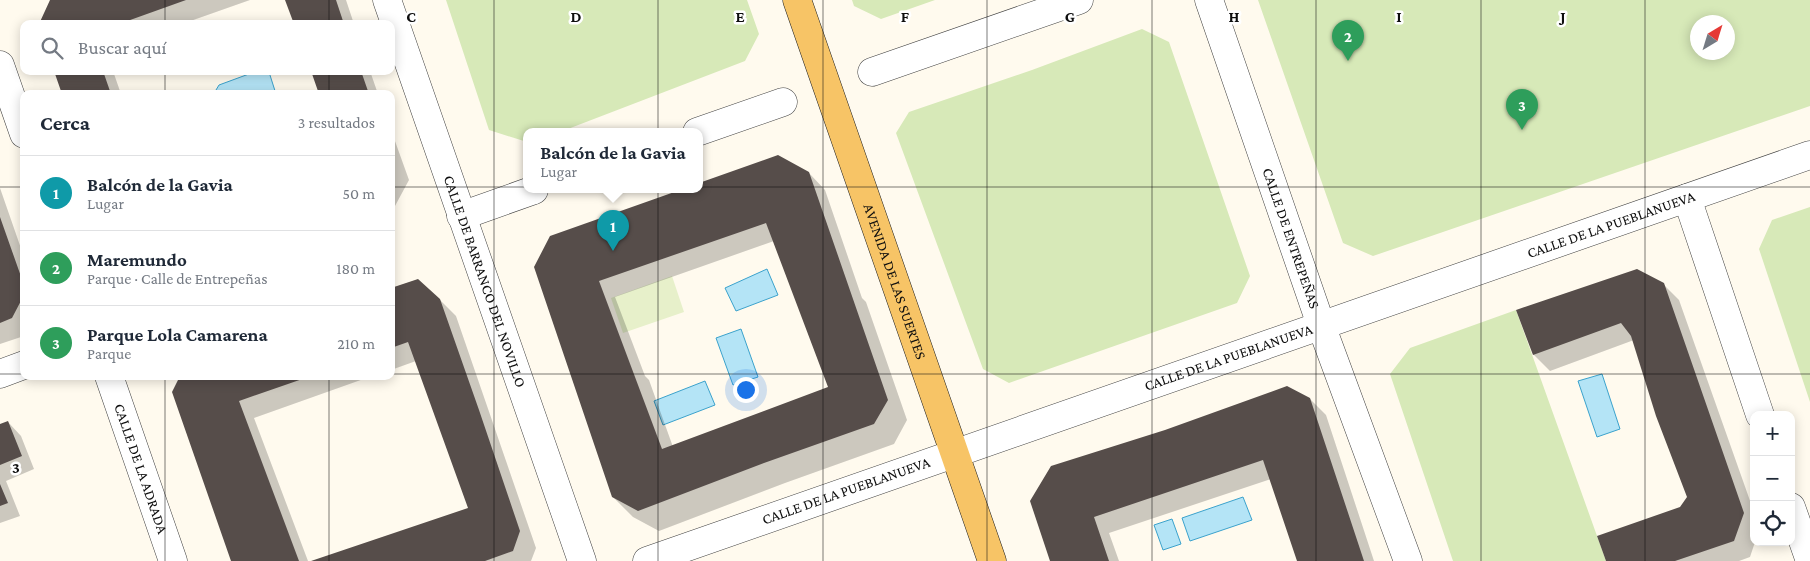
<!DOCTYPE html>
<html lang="es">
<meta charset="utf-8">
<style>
body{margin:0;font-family:"Crimson Pro",serif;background:#f6f6f7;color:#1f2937}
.controls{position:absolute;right:15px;bottom:15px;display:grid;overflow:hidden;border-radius:10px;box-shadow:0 2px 12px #0003}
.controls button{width:45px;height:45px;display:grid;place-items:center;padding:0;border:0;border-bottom:1px solid #e0e1e3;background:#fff;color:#1f2937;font:25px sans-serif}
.compass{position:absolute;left:1690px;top:15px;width:45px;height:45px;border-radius:50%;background:#fff;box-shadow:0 2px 12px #0003;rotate:38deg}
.you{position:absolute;left:745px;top:389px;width:18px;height:18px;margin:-12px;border:4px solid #fff;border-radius:50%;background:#1a73e8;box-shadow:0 0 0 8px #1a73e833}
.badge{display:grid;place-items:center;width:32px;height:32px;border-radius:50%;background:#0b8043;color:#fff;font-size:16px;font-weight:700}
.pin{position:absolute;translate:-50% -41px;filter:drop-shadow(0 1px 2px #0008)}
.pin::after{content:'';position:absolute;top:26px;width:18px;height:15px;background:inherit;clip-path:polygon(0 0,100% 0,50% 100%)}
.popup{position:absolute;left:523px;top:128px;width:180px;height:65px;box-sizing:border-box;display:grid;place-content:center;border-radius:10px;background:#fff;filter:drop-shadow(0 1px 4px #0005);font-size:16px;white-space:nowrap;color:#747a83}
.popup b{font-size:19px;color:#1f2937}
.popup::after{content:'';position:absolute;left:50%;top:100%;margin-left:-10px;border:10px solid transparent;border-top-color:#fff}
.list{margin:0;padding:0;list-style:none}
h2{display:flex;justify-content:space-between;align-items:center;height:65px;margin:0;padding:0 20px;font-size:21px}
h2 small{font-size:16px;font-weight:400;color:#747a83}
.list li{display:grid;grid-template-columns:32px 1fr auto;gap:15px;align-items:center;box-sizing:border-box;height:75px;padding:0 20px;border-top:1px solid #e0e1e3}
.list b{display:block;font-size:19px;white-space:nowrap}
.list p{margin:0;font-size:16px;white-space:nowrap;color:#747a83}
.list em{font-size:16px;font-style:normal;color:#747a83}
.icon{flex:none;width:28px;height:28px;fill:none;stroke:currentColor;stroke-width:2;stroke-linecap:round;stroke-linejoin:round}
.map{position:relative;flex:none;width:1810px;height:561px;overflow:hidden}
.search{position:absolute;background:#fff;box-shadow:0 2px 12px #0003;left:20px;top:20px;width:375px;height:55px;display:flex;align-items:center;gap:12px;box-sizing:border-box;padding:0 18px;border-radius:10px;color:#747a83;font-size:19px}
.panel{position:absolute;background:#fff;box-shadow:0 2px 12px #0003;left:20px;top:90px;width:375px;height:290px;border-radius:10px}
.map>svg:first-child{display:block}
.green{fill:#d7e9b8;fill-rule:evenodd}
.pitch{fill:#e7f0ca}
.water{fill:#b4e4f6;stroke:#3ba2cc}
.shadow{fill:#0003;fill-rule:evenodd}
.building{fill:#564d4a;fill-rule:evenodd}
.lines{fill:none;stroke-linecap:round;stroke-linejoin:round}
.minor-casing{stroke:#414141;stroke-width:29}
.major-casing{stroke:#1f1f1f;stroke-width:29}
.minor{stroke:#fff;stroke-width:28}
.major{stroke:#f7c466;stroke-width:28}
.grid{fill:none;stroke:#0e0e0e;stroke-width:1;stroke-opacity:0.55}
.labels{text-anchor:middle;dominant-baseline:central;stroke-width:5;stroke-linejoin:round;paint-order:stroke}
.street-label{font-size:15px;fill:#0e0e0e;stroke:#fff}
.grid-label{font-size:16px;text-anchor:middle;font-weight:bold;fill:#0e0e0e;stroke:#fff;stroke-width:5;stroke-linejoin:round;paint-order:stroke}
</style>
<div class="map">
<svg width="1810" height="561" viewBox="0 0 1810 561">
<rect width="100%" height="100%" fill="#fffaee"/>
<path class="green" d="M446,0H747L759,34L745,61L560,132H527V142L489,130Z
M852,0H935L881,19L854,6Z
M1258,0H1810V106L1373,256L1343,243ZM1728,22V52H1698V22Z
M1142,29L1169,42L1250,276L1237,303L1009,383L983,369L896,133L909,112L1032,70Z
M1810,207V402L1759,249L1772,220Z
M1516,310L1606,561H1453L1390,374L1410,348Z"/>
<path class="pitch" d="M672,276L684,312L623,333L611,298Z"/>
<path class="water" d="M257,71L269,72L276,94H217L216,90L219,85Z
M767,269L778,295L736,311L725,288Z
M741,329L758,377L733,385L716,338Z
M1602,374L1620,429L1597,437L1578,381Z
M705,381L715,405L663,425L654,401Z
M1243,497L1252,520L1190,541L1182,518Z
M1172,519L1181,544L1163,550L1154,525Z"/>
<path class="shadow" d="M51,0H250L182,24H40Z
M286,0H346L354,24H295Z
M56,71H113L121,94H63Z
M312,71H370L378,94H320Z
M391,130L409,180L395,206L391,208Z
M809,173L825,190L862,298L866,302L907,420L894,444L785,483L659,531L633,517L613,497L551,237L684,190H699ZM774,241L830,388L673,447L649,380L645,376L615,297Z
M0,188L24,257V336L0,344Z
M1663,284L1679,300L1754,512V542H1755L1750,557L1739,561H1608L1681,508L1688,497L1634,340L1550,371L1534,355L1517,311Z
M391,289L439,299L456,316L536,548L531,561H313L470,509L416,361L391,370Z
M181,376H372L254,418L308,561H232Z
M1310,399L1326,415L1374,561H1298L1271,479L1109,533L1119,561H1052L1031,501Z
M8,422L21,436L34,469L6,481L20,516L0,523V425Z"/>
<path class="building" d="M50,0H186L119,24H39Z
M285,0H336L344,24H294Z
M54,71H103L111,94H62Z
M311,71H361L369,94H319Z
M778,155L809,172L888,400L874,424L764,463L638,511L612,497L534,267L550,236L680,190H699V183ZM766,223L828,387L662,449L599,281Z
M0,217L24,285V295L12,318L0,323Z
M1637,269L1664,283L1744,513L1734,541L1675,561H1606L1597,536L1680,507L1687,497L1656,416L1631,336L1621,323L1533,355L1516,310Z
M418,279L440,299L479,410L520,531L513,551L485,561H311L468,508L408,342L391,348V288Z
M180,376H311L239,401L299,561H231L172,392Z
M1287,386L1310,398L1364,561H1297L1263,460L1094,517L1109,561H1050L1030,501L1051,466L1165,430Z
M8,421L22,456L0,465V424Z
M0,484L8,503L0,506Z"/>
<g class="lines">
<defs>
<g id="minor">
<path id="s1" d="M387,0L582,561"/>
<path id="s2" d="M1209,0L1321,325L1408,561"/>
<path d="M0,65L24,134"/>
<path d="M872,72L1079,0"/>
<path d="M697,132L783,102"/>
<path d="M1687,198L1760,415"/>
<path d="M461,216L534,190"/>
<path d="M0,374L24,365"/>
<path id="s3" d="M109,376L173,561"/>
<path d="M1791,507L1810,561"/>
<path id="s4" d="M647,561C1034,423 1423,291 1810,155"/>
</g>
<g id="major">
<path id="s5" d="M797,0L992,561"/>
</g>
</defs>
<use href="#minor" class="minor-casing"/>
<use href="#major" class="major-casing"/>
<use href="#minor" class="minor"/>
<use href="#major" class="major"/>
</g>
<path class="grid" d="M165,0V24M329,0V24M494,0V561M658,0V561M823,0V561M987,0V561M1152,0V561M1316,0V561M1481,0V561M1645,0V561M165,71V94M329,71V94M0,187H24M391,187H1810M0,374H24M391,374H1810M165,376V561M329,376V561"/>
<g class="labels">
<g class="street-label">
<text stroke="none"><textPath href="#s4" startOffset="1021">CALLE DE LA PUEBLANUEVA</textPath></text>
<text stroke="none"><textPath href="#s2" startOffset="252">CALLE DE ENTREPEÑAS</textPath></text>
<text stroke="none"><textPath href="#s1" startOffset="298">CALLE DE BARRANCO DEL NOVILLO</textPath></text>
<text stroke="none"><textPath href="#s5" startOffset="298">AVENIDA DE LAS SUERTES</textPath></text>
<text stroke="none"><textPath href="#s4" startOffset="616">CALLE DE LA PUEBLANUEVA</textPath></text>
<text stroke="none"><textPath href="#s3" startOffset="98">CALLE DE LA ADRADA</textPath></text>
<text stroke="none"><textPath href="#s4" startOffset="211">CALLE DE LA PUEBLANUEVA</textPath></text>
</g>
</g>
<g class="grid-label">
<text x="411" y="22">C</text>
<text x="576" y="22">D</text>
<text x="740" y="22">E</text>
<text x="905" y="22">F</text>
<text x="1070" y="22">G</text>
<text x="1234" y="22">H</text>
<text x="1399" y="22">I</text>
<text x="1563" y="22">J</text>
<text x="16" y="473">3</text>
</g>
</svg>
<div class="controls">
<button>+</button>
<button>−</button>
<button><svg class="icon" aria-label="locate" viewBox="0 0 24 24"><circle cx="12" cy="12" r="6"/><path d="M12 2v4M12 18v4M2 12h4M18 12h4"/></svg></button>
</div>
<svg class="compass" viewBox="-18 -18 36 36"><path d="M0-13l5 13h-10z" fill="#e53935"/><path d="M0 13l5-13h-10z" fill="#747a83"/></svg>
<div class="you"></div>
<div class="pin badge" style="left:613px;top:251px;background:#0f9aa8">1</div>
<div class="popup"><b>Balcón de la Gavia</b>Lugar</div>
<div class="pin badge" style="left:1348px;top:61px;background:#2e9e5b">2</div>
<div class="pin badge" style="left:1522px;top:130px;background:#2e9e5b">3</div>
<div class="search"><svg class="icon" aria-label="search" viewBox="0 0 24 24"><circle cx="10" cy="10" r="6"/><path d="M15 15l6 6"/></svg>Buscar aquí</div>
<section class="panel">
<h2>Cerca<small>3 resultados</small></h2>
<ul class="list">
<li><span class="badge" style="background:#0f9aa8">1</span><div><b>Balcón de la Gavia</b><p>Lugar</p></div><em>50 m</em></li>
<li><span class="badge" style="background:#2e9e5b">2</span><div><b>Maremundo</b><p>Parque · Calle de Entrepeñas</p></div><em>180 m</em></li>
<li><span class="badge" style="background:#2e9e5b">3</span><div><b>Parque Lola Camarena</b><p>Parque</p></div><em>210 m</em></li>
</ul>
</section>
</div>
